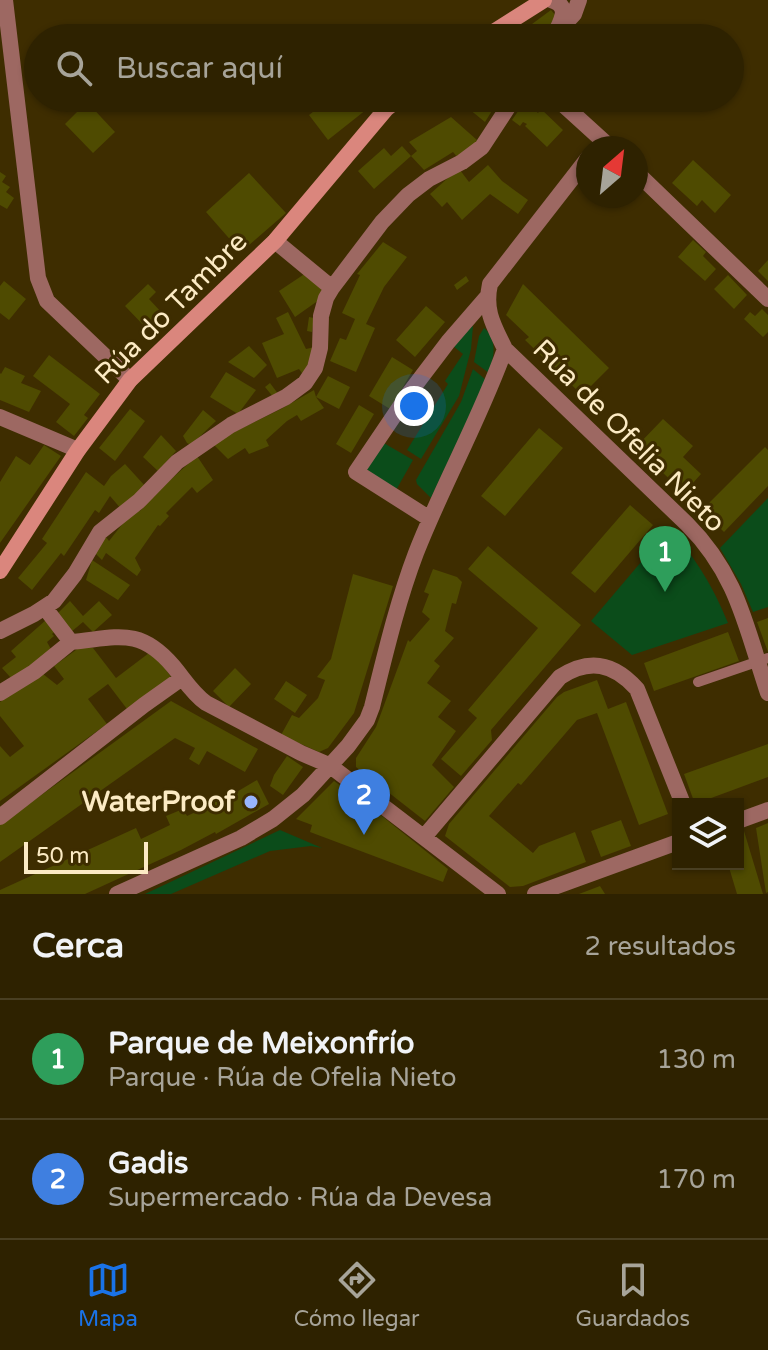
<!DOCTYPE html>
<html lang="es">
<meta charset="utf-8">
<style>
body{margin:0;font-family:"Varela Round",sans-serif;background:#362a0a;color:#f1f3f6}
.controls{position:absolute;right:24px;bottom:24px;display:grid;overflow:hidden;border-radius:0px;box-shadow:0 2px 6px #0004}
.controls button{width:72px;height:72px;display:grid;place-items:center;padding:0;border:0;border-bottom:2px solid #493f22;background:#2e2200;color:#f1f3f6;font:40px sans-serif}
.compass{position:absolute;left:576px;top:136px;width:72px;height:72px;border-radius:50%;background:#2e2200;box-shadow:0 2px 6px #0004;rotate:28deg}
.scale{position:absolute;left:24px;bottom:20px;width:124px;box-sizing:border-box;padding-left:8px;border:4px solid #fcebc4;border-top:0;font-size:22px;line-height:28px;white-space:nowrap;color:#fcebc4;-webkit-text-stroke:6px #3e2d00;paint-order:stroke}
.you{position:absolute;left:414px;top:406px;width:28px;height:28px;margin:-20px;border:6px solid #fff;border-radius:50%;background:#1a73e8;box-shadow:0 0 0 12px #1a73e833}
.badge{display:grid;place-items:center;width:52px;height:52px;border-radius:50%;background:#1a73e8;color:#fff;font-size:26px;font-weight:700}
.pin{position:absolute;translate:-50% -66px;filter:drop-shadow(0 2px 4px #0008)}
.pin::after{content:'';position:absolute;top:42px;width:28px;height:24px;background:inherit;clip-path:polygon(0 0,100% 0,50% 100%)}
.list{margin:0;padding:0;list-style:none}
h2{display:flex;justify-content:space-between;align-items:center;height:104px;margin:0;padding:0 32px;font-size:34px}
h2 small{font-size:26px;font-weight:400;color:#a7a499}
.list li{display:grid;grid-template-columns:52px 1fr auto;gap:24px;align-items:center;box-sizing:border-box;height:120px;padding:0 32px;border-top:2px solid #493f22}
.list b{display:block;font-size:30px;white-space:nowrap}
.list p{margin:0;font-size:26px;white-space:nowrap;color:#a7a499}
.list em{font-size:26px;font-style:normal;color:#a7a499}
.icon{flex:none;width:44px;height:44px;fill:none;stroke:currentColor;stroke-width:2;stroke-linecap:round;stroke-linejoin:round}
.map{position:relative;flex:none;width:768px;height:894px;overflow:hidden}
.search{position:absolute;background:#2e2200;box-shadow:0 2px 6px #0004;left:24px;right:24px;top:24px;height:88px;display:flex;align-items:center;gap:20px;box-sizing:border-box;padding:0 28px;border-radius:44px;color:#a7a499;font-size:30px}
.sheet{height:344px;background:#2e2200}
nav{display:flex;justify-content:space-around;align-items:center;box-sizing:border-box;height:112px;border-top:2px solid #493f22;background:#2e2200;font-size:22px;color:#a7a499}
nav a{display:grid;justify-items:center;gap:4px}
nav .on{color:#1a73e8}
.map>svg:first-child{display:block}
.green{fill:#0b4c1a}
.building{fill:#4f4b01}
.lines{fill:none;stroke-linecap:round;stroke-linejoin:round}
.lane{stroke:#9d6862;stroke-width:10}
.street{stroke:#9d6862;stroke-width:16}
.secondary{stroke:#da867d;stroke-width:16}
.poi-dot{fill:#98b5fd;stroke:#3e2d00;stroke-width:3}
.labels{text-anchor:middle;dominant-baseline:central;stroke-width:6;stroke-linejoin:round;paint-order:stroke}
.street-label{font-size:28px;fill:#fcebc4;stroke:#3e2d00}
.poi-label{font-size:28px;font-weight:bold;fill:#fcebc4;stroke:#3e2d00;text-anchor:end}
</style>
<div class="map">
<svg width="768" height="894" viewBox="0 0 768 894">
<rect width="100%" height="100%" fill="#3e2d00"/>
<path class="green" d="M473,326L471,349L459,396L421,459L407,450L448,384L445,381L463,354L453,346L466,330Z
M484,328C498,340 494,357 489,373L474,362L479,336Z
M473,369L486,380L431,498L417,484L416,480L461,402Z
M382,442L413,460L395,492L363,473Z
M768,498V607L753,612L741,584L720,548Z
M664,535L674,544L679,539C702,569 714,589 728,623L632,655L591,621Z
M280,830L322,848L311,846L270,851L171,894H145Z"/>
<path class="building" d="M551,10L556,16L542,38H513Z
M331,98H381L328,140L309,115Z
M475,98H500L485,122L469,109Z
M525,101L538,113L541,109L563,130L547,147L525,126L527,124L523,122L520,126L512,120Z
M87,102L115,132L93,153L65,124Z
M451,117L477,140L473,149L458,158L453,152L424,170L411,156L417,151L409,142Z
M402,146L411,156L374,189L358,171L384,148L391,156Z
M693,160L731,195L715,213L702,200L697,206L672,183Z
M488,165L502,181L528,200L518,214L490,194L462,220L447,202L442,207L430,194L449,177L460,170L469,182Z
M0,172L6,176L2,182L10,187L6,192L14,198L7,209L0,205Z
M249,173L286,213L241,252L206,212Z
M693,240L706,252L703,256L716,269L705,281L678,257Z
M383,242L407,257L384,287L366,324L375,328L356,372L330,361L340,338L346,340L355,319L342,313L360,275L357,274Z
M768,260V281L758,271Z
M306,273L319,283L323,293L319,300L295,317L279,291Z
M728,275L747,295L734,309L714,289Z
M466,276L469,281L457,290L454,285Z
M4,281L26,299L9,320L0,313V286Z
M148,284L156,292L149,299L163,314L147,329L125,306Z
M523,284L609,368L582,395L525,340L529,337L506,315Z
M426,306L445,322L415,357L396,340Z
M762,309L768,315V332L763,337L744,319L750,312L755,316Z
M288,312L306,349L315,347L304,376L299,369L277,378L262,343L284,334L276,318Z
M309,317L314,318L312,332L307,331Z
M249,346L267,365L254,378L228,362Z
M49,355L100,394L84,415L88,418L74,436L56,422L70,404L33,376Z
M392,357L413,370L390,409L369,396Z
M5,367L25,376L21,383L41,391L29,412L0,400V373L1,374Z
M226,372L256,390L238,414L210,397Z
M328,376L350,387L339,409L316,397L324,408L301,421L297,415L287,421L266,440L269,446L249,454L245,448L228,459L212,443L281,409L314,390L316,397Z
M270,383L279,395L274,398L265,387Z
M359,405L374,414L351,453L336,444Z
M130,409L145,421L115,461L99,448Z
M203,410L216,421L191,445L187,443L183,436Z
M663,419L693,446L683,457L701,474L684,493L636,447Z
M539,428L563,448L505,516L481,496Z
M161,435L176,451L158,471L143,457Z
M44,445L61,456L0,543V482L16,456L30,465Z
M765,447L768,450V486L724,532L702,510Z
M197,456L213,480L197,493L192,487L166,513L169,516L160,526L158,525L135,558L141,570L137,576L106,553L102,560L95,553L106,537L109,541L124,522L138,509L140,511L159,490Z
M125,464L146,487L122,510L110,496L99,513L95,510L64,556L61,553L32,590L18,578L47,543L42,539L86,472L104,486L111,476Z
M630,505L653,525L595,593L571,573Z
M488,546L581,625L491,730L492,740L461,776L441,759L477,718L468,710L538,628L468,569Z
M92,560L130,585L118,600L86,580Z
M433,569L457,577L462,582L456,604L452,603L445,631L454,638L434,661L440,666L427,683L451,701L438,717L456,731L432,765L454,787L425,821L356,767V758L376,727L408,640L410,642L430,619L422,612L429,594L424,592Z
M353,574L393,586L354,713L328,748L319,752L281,735L292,715L299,718L318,698L325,680L317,677L331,659Z
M70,601L83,616L99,601L112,615L93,632L83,622L71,632L57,614Z
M768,618V652L757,622Z
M46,620L55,631L52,634L54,636L47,642L52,651L39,662L11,678L2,668L16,657L11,651Z
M728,632L739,661L654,691L644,663Z
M80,647L93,648L116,678L149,653L158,659L171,677L127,709L108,684L88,699L107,724L0,801V746L10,757L24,746L0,716V702L43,674L57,685L64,679L54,666Z
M235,668L251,684L229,707L213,691Z
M597,680L608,709L626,702L668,814L639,825L597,713L577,720L521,785L518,783L489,816L533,853L539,846L575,832L586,862L523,886L510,887L445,836L449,824L557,697L564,692Z
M286,681L307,695L295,713L274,699Z
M171,701L258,749L245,772L207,751L199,765L189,759L195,748L175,738L0,862V825Z
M768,744V777L695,804L684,774Z
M287,756L303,767L283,795L270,786L274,775Z
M257,780L269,804L216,834L215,832L181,850L85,894H0V890L136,828L141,839L170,825L166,816L183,809L187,816L204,808L203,805L221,796L223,800Z
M334,781L367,804L448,869L443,882L310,832L312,825L296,819Z
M621,820L631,846L601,857L591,831Z
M768,823V892L766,893L756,828Z
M744,831L763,894H737L728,864H738V833Z
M600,886L605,894H579Z"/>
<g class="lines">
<path class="lane" d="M698,682L768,658"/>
<path class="street" d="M5,0L38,278L47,301L130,380
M551,0C572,6 560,22 554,36
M560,29L574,14L579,0
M556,98L611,148
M588,158L490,284C484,311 494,326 505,349L687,524C738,575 746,628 768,693
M636,172L768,299
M275,241L332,288
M0,417L78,450
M430,519L356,472L410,392L448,342L487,297
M45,608L71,642
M0,631L34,614L54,601L75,574L100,532L139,501L177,462L231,425L286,397L305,383L315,368L320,348L321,316L326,298L332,288L382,222L408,195L429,179L462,162L482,147L514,98
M71,642C116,638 139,626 173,666C184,679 192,693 206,703L301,753L329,765L498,894
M0,693L34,672L71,642
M0,817L144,705L182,678
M738,821L768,810
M424,837L560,677C589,658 614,663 637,689L683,804
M117,894L241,838L273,819L303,795L348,746L367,720L372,707C385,655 397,603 416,553C443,484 480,419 505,349
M535,894L678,842"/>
<path class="secondary" d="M484,38L544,0
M0,571L78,450L130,380L275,241L386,109L400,98"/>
</g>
<circle class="poi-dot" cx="251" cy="802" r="8"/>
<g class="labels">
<g class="street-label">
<text transform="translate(171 308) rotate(-45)">Rúa do Tambre</text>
<text transform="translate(629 436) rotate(45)">Rúa de Ofelia Nieto</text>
</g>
<g class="poi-label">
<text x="235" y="802">WaterProof</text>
</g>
</g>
</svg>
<div class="controls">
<button><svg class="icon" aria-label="layers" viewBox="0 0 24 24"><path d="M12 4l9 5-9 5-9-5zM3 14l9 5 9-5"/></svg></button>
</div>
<svg class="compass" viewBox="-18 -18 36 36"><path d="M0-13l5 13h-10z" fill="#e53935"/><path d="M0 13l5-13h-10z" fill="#a7a499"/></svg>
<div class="scale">50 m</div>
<div class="you"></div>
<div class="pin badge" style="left:665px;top:592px;background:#2e9e5b">1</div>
<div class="pin badge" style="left:364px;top:835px;background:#3f7fe0">2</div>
<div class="search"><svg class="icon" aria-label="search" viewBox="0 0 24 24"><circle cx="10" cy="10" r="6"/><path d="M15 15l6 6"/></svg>Buscar aquí</div>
</div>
<section class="sheet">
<h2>Cerca<small>2 resultados</small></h2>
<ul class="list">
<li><span class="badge" style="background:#2e9e5b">1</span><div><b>Parque de Meixonfrío</b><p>Parque · Rúa de Ofelia Nieto</p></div><em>130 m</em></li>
<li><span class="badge" style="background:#3f7fe0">2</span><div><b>Gadis</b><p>Supermercado · Rúa da Devesa</p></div><em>170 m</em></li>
</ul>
</section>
<nav>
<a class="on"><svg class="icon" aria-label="map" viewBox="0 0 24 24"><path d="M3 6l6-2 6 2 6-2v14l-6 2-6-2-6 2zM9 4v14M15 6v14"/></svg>Mapa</a>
<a><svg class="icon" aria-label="directions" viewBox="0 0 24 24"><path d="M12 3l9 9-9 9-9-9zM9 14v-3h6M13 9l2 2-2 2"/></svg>Cómo llegar</a>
<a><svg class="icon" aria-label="saved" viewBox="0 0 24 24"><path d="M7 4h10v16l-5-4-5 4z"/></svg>Guardados</a>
</nav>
